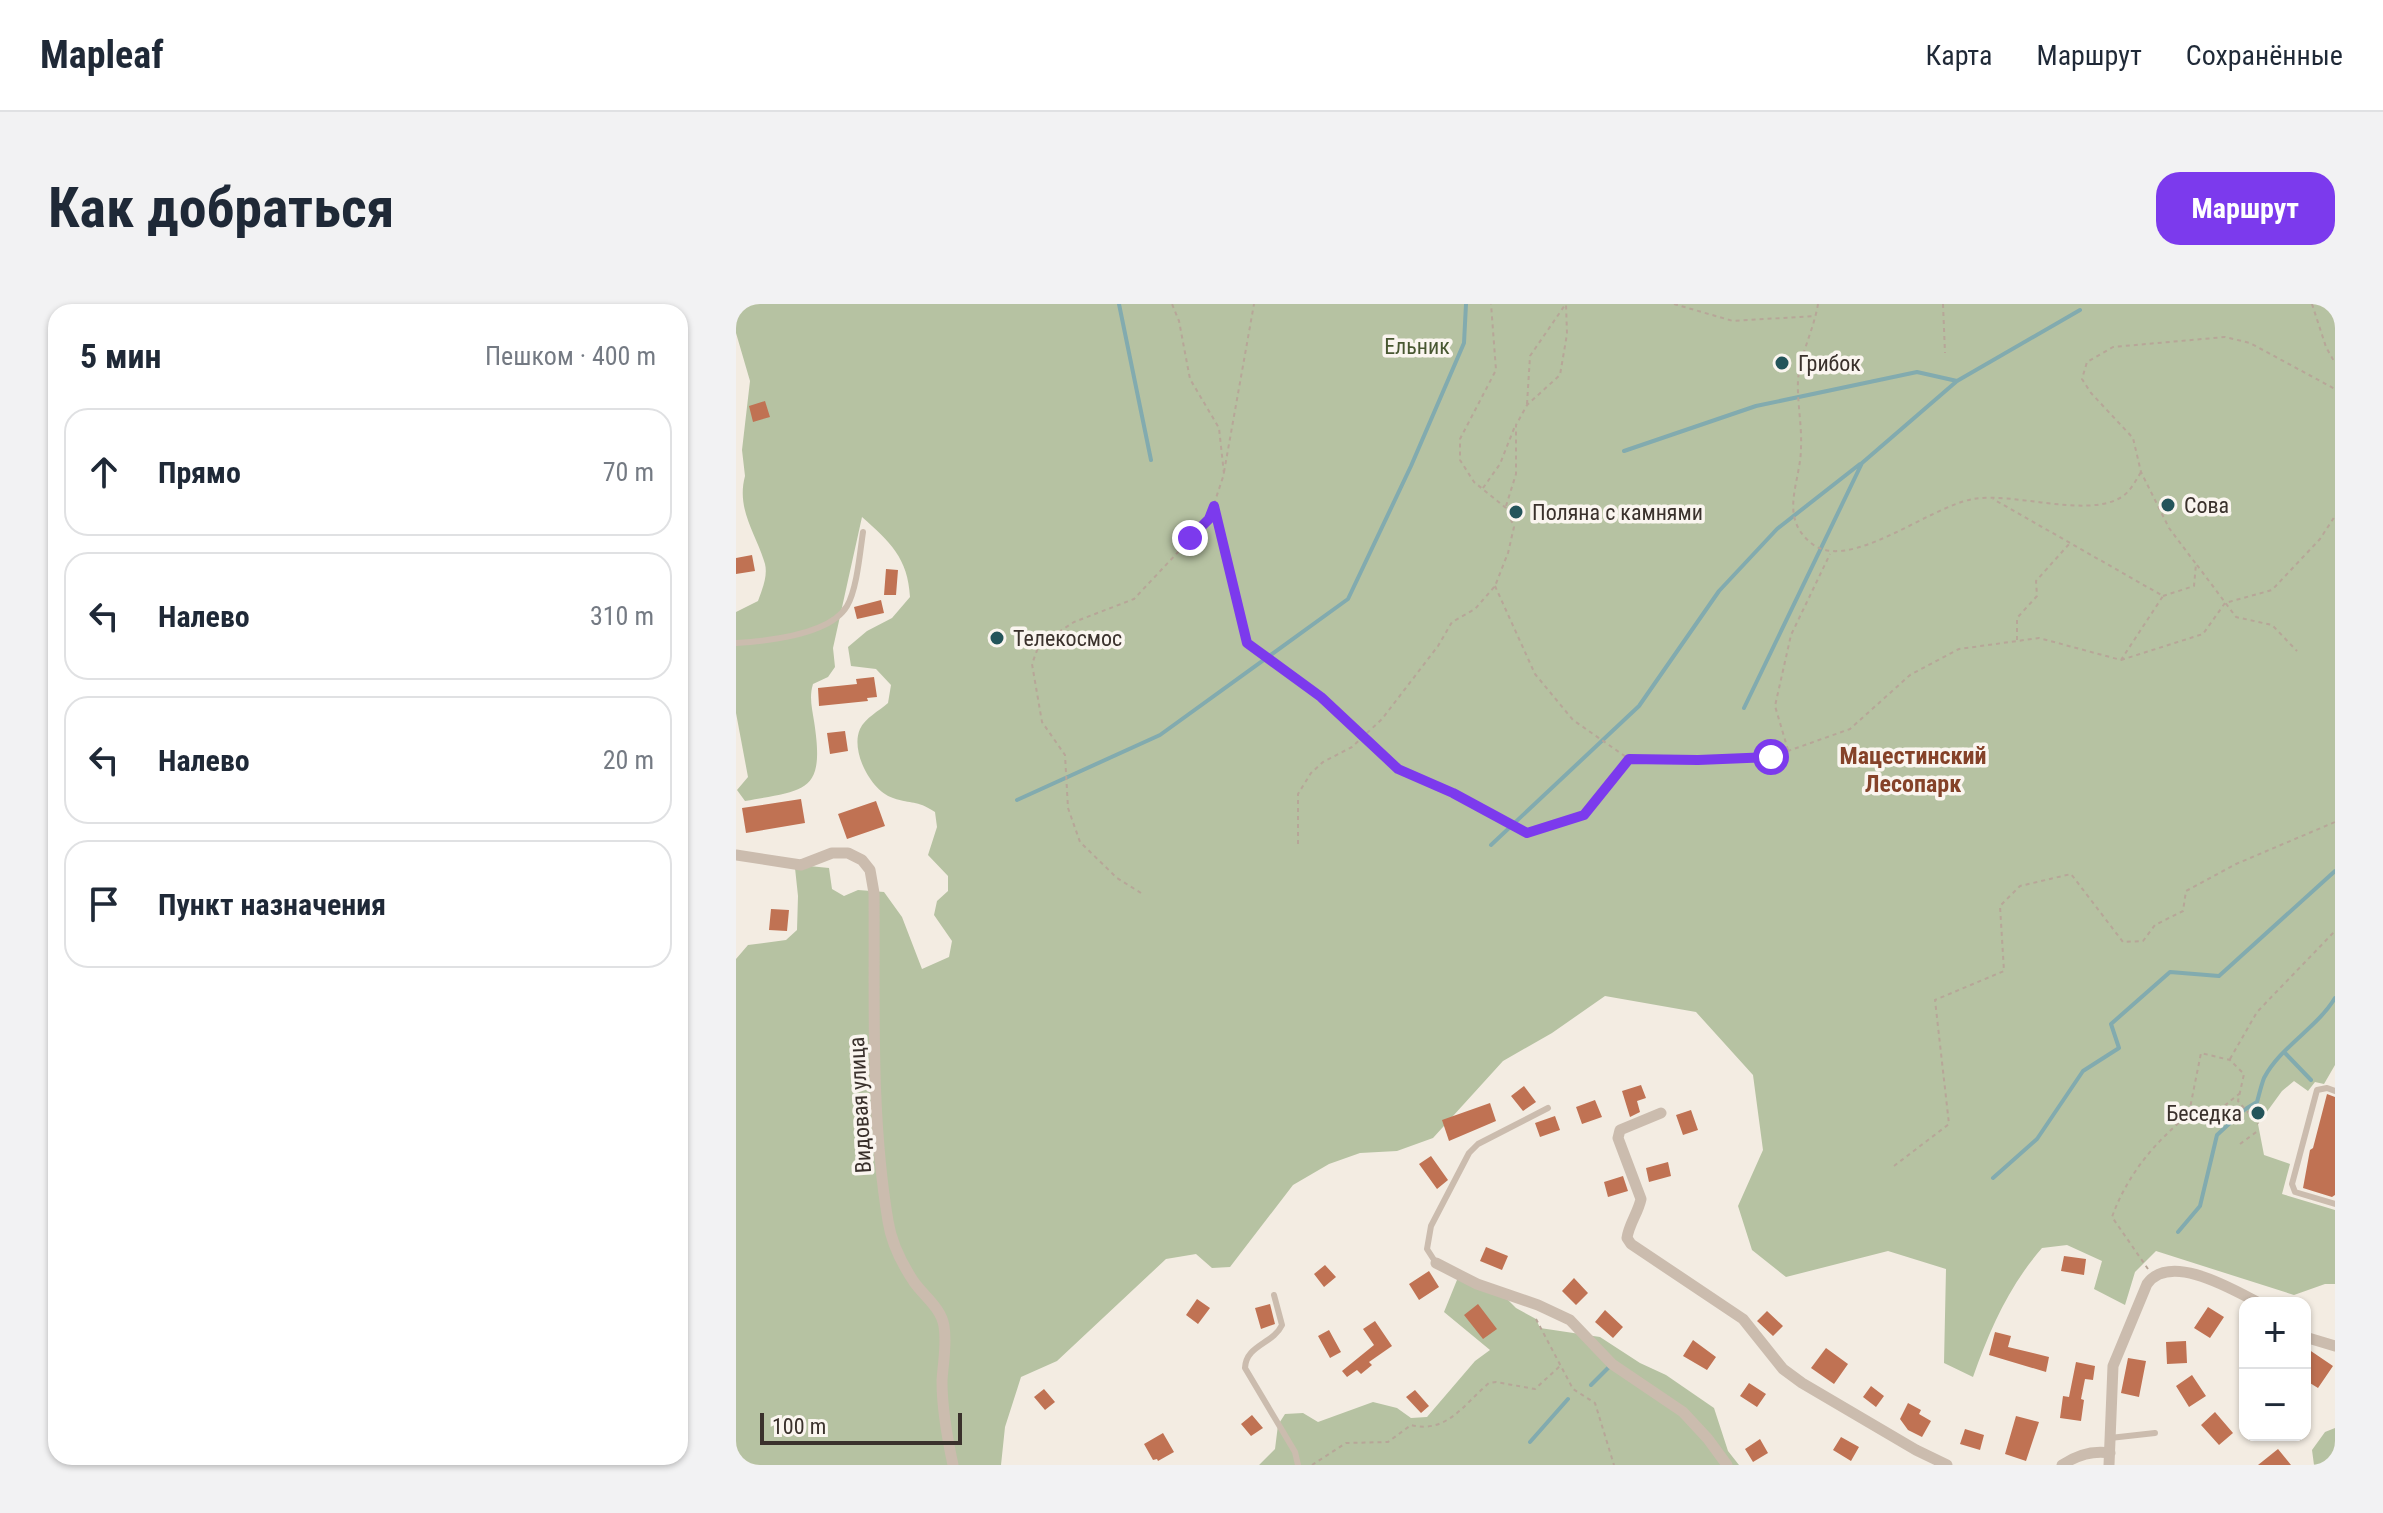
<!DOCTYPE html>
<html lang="ru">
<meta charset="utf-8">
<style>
body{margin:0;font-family:"Roboto Condensed",sans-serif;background:#f2f2f3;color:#1f2937}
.controls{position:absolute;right:24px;bottom:24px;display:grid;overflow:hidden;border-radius:16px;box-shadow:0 2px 6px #0004}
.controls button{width:72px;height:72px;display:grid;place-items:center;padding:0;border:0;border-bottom:2px solid #e0e1e3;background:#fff;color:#1f2937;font:40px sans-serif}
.scale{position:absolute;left:24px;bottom:20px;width:202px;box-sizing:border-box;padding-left:8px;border:4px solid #3a312c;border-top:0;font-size:22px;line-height:28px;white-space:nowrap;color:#3a312c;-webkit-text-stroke:6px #faf5ef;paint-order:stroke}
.stop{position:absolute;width:24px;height:24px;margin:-18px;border:6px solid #7c3aed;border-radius:50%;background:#fff}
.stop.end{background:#7c3aed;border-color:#fff;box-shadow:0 2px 8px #0008}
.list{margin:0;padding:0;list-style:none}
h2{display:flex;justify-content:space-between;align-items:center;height:104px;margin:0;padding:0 32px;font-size:34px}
h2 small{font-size:26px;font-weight:400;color:#747a83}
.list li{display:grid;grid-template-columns:52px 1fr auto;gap:24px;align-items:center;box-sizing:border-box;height:128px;margin:0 16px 16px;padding:0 16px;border:2px solid #e0e1e3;border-radius:24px}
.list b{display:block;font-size:30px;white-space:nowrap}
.list em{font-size:26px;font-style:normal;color:#747a83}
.icon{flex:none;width:44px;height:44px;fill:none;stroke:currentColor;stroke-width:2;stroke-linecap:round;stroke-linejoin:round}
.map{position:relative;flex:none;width:1599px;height:1161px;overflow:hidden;border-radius:24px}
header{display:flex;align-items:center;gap:48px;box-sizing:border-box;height:112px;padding:0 40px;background:#fff;border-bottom:2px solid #e0e1e3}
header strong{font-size:38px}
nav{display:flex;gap:44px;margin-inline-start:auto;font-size:28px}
.intro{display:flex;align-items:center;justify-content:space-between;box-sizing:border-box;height:192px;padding:0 48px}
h1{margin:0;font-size:56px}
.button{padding:20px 36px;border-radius:24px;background:#7c3aed;color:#fff;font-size:28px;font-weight:700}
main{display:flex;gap:48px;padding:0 48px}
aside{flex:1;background:#fff;border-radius:24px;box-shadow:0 2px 6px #0004}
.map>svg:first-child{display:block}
.green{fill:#b6c2a2}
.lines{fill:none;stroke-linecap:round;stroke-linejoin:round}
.stream{stroke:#82abaf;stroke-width:4}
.building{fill:#c07253}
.path{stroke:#b7a698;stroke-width:2;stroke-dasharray:4 4;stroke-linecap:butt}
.service{stroke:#cbbcae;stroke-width:6}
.minor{stroke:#cbbcae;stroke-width:11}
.route{stroke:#7c3aed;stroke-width:10}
.poi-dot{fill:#23545a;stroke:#faf5ef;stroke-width:3}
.labels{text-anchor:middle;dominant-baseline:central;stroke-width:7;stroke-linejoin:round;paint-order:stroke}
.park-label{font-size:22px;fill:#485731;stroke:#faf5ef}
.poi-label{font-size:22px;fill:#3a312c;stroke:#faf5ef;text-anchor:start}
.street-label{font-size:22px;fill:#3a312c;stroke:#faf5ef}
.neighbourhood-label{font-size:24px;font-weight:bold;fill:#854229;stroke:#faf5ef}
</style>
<header>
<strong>Mapleaf</strong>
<nav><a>Карта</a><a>Маршрут</a><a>Сохранённые</a></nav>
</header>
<div class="intro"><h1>Как добраться</h1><a class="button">Маршрут</a></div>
<main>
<aside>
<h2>5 мин<small>Пешком · 400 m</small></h2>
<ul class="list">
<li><svg class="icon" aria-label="ahead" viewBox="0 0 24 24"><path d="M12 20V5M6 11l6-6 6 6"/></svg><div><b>Прямо</b></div><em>70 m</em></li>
<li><svg class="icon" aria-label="left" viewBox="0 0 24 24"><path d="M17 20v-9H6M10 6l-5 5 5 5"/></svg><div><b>Налево</b></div><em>310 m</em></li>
<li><svg class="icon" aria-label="left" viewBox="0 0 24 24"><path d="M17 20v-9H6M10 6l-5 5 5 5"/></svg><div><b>Налево</b></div><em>20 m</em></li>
<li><svg class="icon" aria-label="arrive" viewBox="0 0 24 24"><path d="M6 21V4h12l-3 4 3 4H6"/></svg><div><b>Пункт назначения</b></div></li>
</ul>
</aside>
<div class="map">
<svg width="1599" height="1161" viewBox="0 0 1599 1161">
<rect width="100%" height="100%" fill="#f3ece2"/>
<path class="green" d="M0,0H1599V761L1588,780L1579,778L1572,787L1558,777L1546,787L1522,820L1528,851L1554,860L1546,890L1599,906V980H1589L1558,991L1420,947L1399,968L1389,1001L1358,985L1366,957L1331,941L1306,944C1273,982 1254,1025 1237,1073L1208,1059L1210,965L1152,947L1050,973L1016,946L1002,902L1027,846L1017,771L960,708L869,692L816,729L767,757L697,834L661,847L624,849L593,860L557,881L494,963L476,964L460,950L430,955L321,1057L285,1073L269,1123L265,1161H0V655L12,641L50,636L61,626L62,592L59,564L73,562L93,564L96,585L108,592L122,586L148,588L166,613L186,665L213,653L216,637L198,611L201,597L212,587V572L192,551L201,523L199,508C179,495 177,501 157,494C135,487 114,447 124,425C129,414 143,407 152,399L155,381L140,365L115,362L112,343L131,327L156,314L174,293C172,254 154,238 126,213L97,344L99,363L92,373L77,380C73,393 76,404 78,417C89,488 72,486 9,497L1,486L12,473L0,409V308L22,297C26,286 32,272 29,260C20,229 0,206 9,172L6,146L14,77L0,29Z
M723,971L764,988L780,1004L800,1015L804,1024L864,1033L904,1059L930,1071L978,1104L992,1147L1003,1161H523L539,1145L542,1121L549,1110L567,1109L582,1118L637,1098L661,1104L675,1114L691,1113L739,1057L754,1046L708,1008Z
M1599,1124V1161H1578L1576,1146L1589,1128Z"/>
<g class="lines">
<path class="stream" d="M383,0L415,156
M888,147L1020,102L1181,68L1221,77
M1008,404L1126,159L1221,77L1344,6
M281,496L424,431L612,295L675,162L728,39L730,0
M755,541L903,402L983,287L1041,225L1124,160
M1549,749L1575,776
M1257,874L1301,835L1347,767L1383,744L1375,720L1434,668L1483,672L1599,567
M1442,928L1464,902L1481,831L1508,806L1521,798C1523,791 1525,782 1528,774C1545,742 1580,725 1599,694
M855,1081L873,1063
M794,1138L832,1095"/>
</g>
<path class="building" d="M29,97L34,113L17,118L13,102Z
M16,251L19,267L0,270V254Z
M150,265L162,266L160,291H148Z
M145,296L148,309L121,315L118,303Z
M138,373L141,393L131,394L132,397L83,402L82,384L121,380L120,375Z
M109,427L112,447L94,450L91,429Z
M65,495L69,519L10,529L6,504Z
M140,497L149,522L111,535L102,510Z
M35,605L53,606L51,627L33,626Z
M905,781L910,794L901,797L904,808L894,813L886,787Z
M788,782L800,798L787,807L775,792Z
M1591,790L1599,793V891L1596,893L1567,884L1574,846L1577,844Z
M859,796L866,813L846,820L840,803Z
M754,799L760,817L713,837L706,816Z
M955,806L962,826L947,831L940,811Z
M819,812L824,826L804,833L799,819Z
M695,852L712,876L701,885L683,860Z
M932,858L935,872L913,878L910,864Z
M887,872L892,887L872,893L868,878Z
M750,943L772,952L766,966L744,957Z
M1328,952L1350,955L1348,971L1325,967Z
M589,961L600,973L588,983L578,970Z
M693,967L703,983L683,996L673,980Z
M838,974L852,989L840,1001L826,987Z
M461,995L474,1004L462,1020L450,1011Z
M534,1000L539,1020L525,1025L519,1004Z
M742,1000L761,1025L747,1035L728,1011Z
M1472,1003L1488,1013L1474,1034L1458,1024Z
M869,1006L887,1023L877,1034L859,1018Z
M1031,1007L1047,1022L1037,1032L1021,1017Z
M639,1017L656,1042L633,1058L636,1061L625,1070L621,1066L611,1073L606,1067L638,1041L627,1025Z
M593,1026L605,1048L594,1054L582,1032Z
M1259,1028L1275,1032L1272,1043L1313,1053L1310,1068L1253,1051Z
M957,1036L980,1053L971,1066L947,1052Z
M1450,1037L1451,1059L1431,1060L1430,1038Z
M1569,1043L1597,1062L1582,1084L1569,1076Z
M1090,1044L1112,1060L1098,1080L1075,1064Z
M1392,1054L1410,1057L1403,1093L1385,1089Z
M1340,1058L1359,1062L1357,1076L1349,1075L1345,1095L1348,1096L1345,1117L1324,1114L1327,1092L1333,1093Z
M1456,1071L1470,1092L1453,1103L1440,1082Z
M1013,1079L1030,1090L1021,1103L1004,1092Z
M1135,1082L1148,1092L1140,1103L1127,1093Z
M308,1085L319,1098L309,1106L298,1093Z
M679,1086L693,1102L685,1109L670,1093Z
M1172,1099L1185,1106L1183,1110L1195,1117L1186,1133L1172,1126L1164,1115Z
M1479,1108L1497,1129L1483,1141L1465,1121Z
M516,1111L527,1124L515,1132L505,1120Z
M1280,1112L1303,1118L1290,1157L1269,1150Z
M1229,1125L1248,1131L1244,1146L1224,1140Z
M427,1129L438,1148L422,1157L421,1155L417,1156L408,1140Z
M1105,1133L1123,1143L1115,1157L1097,1146Z
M1024,1135L1032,1149L1017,1158L1009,1145Z
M1542,1145L1555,1161H1522Z"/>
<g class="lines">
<path class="path" d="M938,0L997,17L1078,12
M1082,0C1078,25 1064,51 1062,76C1061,98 1066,121 1065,143C1065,178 1042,212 1075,239C1112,270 1192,203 1237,195C1277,188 1346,213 1382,195C1393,190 1399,178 1405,168
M1207,0L1209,49
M1576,0L1590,43L1599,59
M791,100L794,52L829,1
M488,168L518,0
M747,184L764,160L779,122
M478,202L511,339L585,393L662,465L717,489L791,529L848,511L892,456
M770,202L780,170V121L791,101L824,71L831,30L830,0
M1461,261L1500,313L1536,321L1561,347
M759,282L799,370L837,416L893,455L962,456L1035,453L1114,425L1174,371L1223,345L1303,334L1385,356L1427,292L1257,195
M1427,292L1458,282L1460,260L1433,224L1405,168L1397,134L1355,89L1346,75L1351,58L1377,43L1489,33L1514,39L1599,85
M1281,336V314L1301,292L1300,277L1334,239
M1385,356L1467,330L1489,299L1536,286L1584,235L1599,212
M1052,446L1039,402L1055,331L1094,250
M562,540V490L575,469L587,458L616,443L646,415L702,342L716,318L739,305L759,282L772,249L778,223L770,204L738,178L724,156V135L760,66L755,0
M405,589L381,574L344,538L332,504L329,451L306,418L296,360L303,341L338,318L398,295L473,215L488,170L483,124L454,75L443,17L436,0
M1494,755L1521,708L1599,627
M1453,809L1465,749L1494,756L1508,770L1502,797L1522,820
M1504,840L1523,826
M1158,862L1213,820L1199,696L1268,667L1264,602L1284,582L1335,570L1387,638L1407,637L1419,621L1447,607L1450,587L1500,560L1599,518
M1412,965L1376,913C1391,871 1419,838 1453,810C1476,816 1485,804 1503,790
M800,1015L837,1085L859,1099L878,1161
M576,1161L610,1139L652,1138L675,1121C711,1130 728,1100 753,1079L760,1078L799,1085L824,1062"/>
<path class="service" d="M0,339C31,337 94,331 111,302C121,285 124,248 127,228
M1599,787L1591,784L1581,786L1556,880L1559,888L1599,900
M700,959L691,945L695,922L733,849L742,840L812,804
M538,991L546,1021C537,1040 510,1041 509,1064L559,1148L562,1161
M1374,1134L1419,1129"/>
<path class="minor" d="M0,551L65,561L96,549H112L126,556L134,566L138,589C139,698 134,809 152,917C155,937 166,960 178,978C188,992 205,1004 208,1022C211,1041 207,1059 206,1077C206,1105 211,1133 217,1161
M925,809L884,826L882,834L905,895C902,909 893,920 891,934L895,940L1007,1015L1047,1065L1066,1079L1180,1146L1211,1161
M700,959L741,980L802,1001L834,1016L876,1060L947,1108L972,1135L991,1161
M1569,1033L1599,1042
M1326,1161C1341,1151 1356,1146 1374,1149
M1373,1161L1377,1062L1411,980C1434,948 1496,985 1523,999"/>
</g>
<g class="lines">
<path class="route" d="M454,234L473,215L478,202L511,339L585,393L662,465L717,489L791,529L848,511L893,455L962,456L1035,453"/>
</g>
<g class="poi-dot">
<circle cx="1046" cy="59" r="8"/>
<circle cx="1432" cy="201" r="8"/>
<circle cx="780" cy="208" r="8"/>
<circle cx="261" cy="334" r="8"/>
<circle cx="1522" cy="809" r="8"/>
</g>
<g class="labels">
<g class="park-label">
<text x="681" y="42">Ельник</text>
</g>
<g class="poi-label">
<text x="1062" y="59">Грибок</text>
<text x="1448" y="201">Сова</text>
<text x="796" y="208">Поляна с камнями</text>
<text x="277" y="334">Телекосмос</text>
<text x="1506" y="809" text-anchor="end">Беседка</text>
</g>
<g class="street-label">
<text transform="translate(124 801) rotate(-93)">Видовая улица</text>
</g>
<g class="neighbourhood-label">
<text x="1177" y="452">Мацестинский<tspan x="1177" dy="28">Лесопарк</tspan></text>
</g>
</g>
</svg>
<div class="controls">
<button>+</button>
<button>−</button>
</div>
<div class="scale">100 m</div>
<div class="stop" style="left:1035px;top:453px"></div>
<div class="stop end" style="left:454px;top:234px"></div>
</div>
</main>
